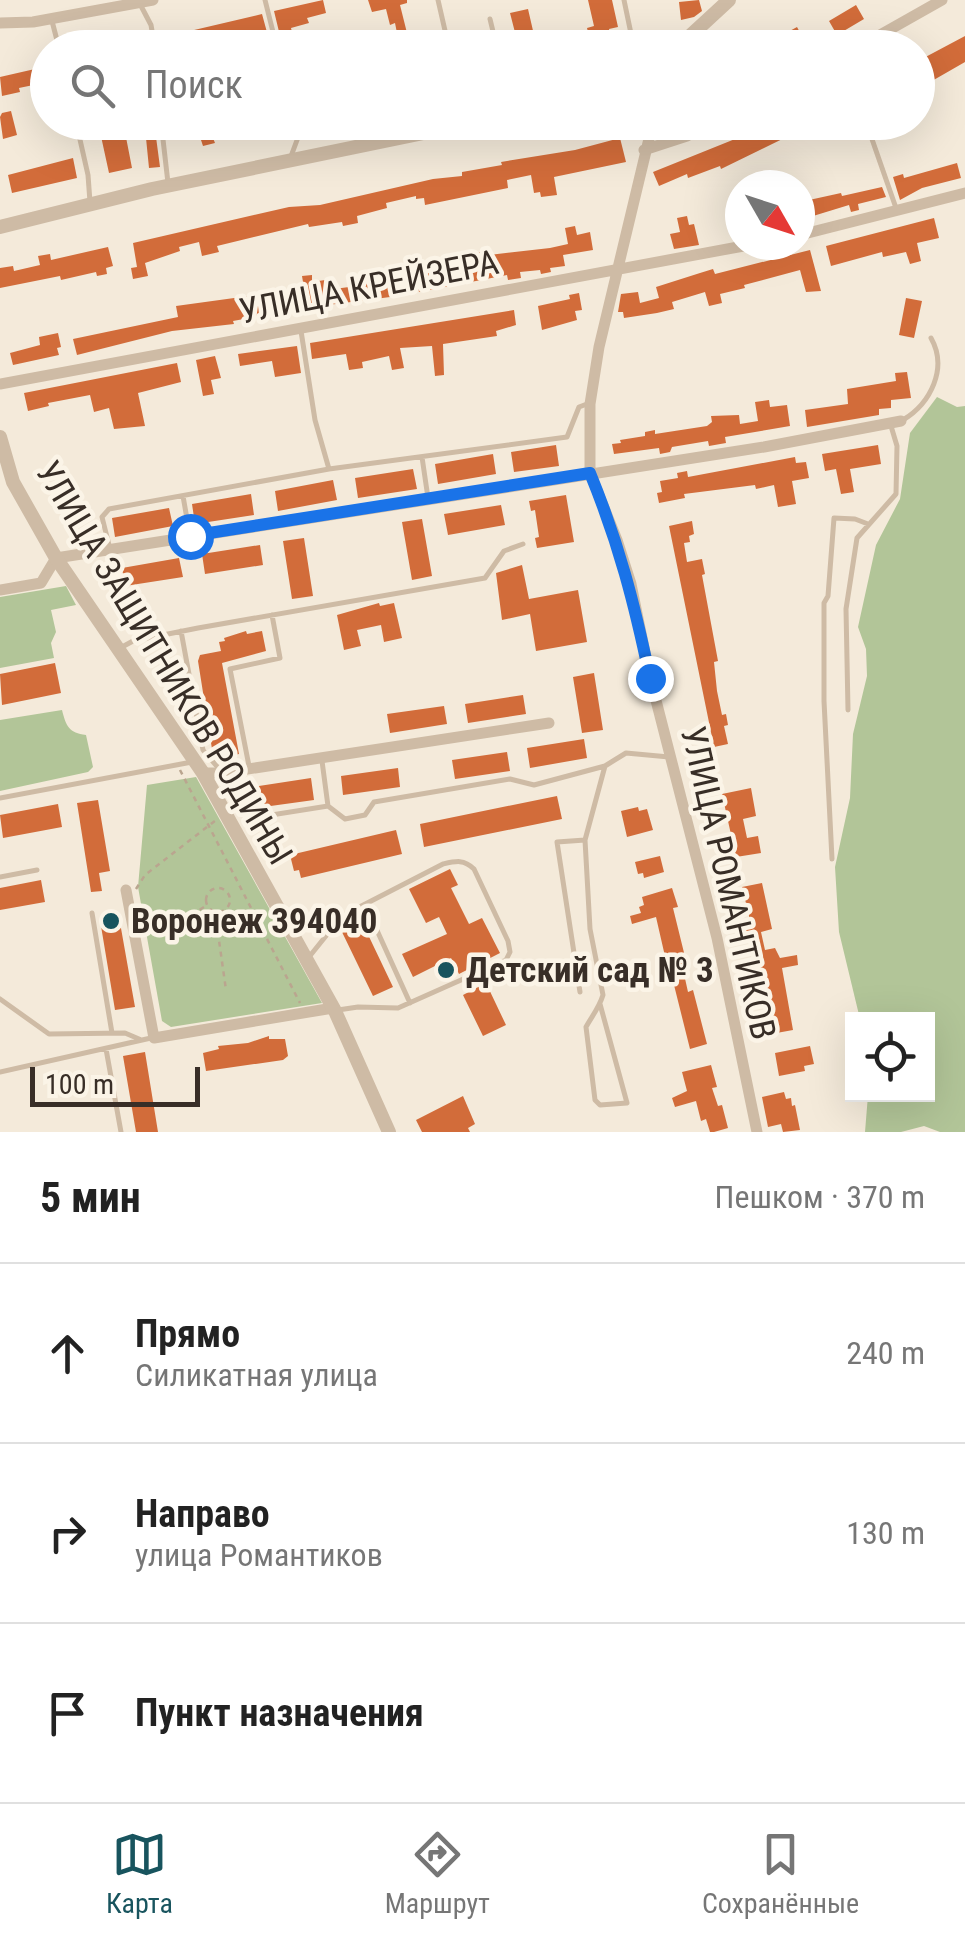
<!DOCTYPE html>
<html lang="ru">
<meta charset="utf-8">
<style>
body{margin:0;font-family:"Roboto Condensed",sans-serif;background:#f2f2f2;color:#222}
.controls{position:absolute;right:30px;bottom:30px;display:grid;overflow:hidden;border-radius:0px;box-shadow:0 10px 40px #0002}
.controls button{width:90px;height:90px;display:grid;place-items:center;padding:0;border:0;border-bottom:2px solid #e0e0e0;background:#fff;color:#222;font:50px sans-serif}
.compass{position:absolute;left:725px;top:170px;width:90px;height:90px;border-radius:50%;background:#fff;box-shadow:0 10px 40px #0002;rotate:129deg}
.scale{position:absolute;left:30px;bottom:25px;width:170px;box-sizing:border-box;padding-left:10px;border:5px solid #382e27;border-top:0;font-size:28px;line-height:35px;white-space:nowrap;color:#382e27;-webkit-text-stroke:8px #fbf4e7;paint-order:stroke}
.stop{position:absolute;width:30px;height:30px;margin:-22px;border:8px solid #1a73e8;border-radius:50%;background:#fff}
.stop.end{background:#1a73e8;border-color:#fff;box-shadow:0 2px 10px #0008}
.list{margin:0;padding:0;list-style:none}
h2{display:flex;justify-content:space-between;align-items:center;height:130px;margin:0;padding:0 40px;font-size:42px}
h2 small{font-size:32px;font-weight:400;color:#767676}
.list li{display:grid;grid-template-columns:65px 1fr auto;gap:30px;align-items:center;box-sizing:border-box;height:180px;padding:0 40px;border-top:2px solid #e0e0e0}
.list b{display:block;font-size:38px;white-space:nowrap}
.list p{margin:0;font-size:32px;white-space:nowrap;color:#767676}
.list em{font-size:32px;font-style:normal;color:#767676}
.icon{flex:none;width:55px;height:55px;fill:none;stroke:currentColor;stroke-width:2;stroke-linecap:round;stroke-linejoin:round}
.map{position:relative;flex:none;width:965px;height:1132px;overflow:hidden}
.search{position:absolute;background:#fff;box-shadow:0 10px 40px #0002;left:30px;right:30px;top:30px;height:110px;display:flex;align-items:center;gap:25px;box-sizing:border-box;padding:0 35px;border-radius:55px;color:#767676;font-size:38px}
.sheet{height:670px;background:#fff}
nav{display:flex;justify-content:space-around;align-items:center;box-sizing:border-box;height:140px;border-top:2px solid #e0e0e0;background:#fff;font-size:28px;color:#767676}
nav a{display:grid;justify-items:center;gap:5px}
nav .on{color:#18545e}
.map>svg:first-child{display:block}
.green{fill:#b2c598}
.building{fill:#d26c3a}
.lines{fill:none;stroke-linecap:round;stroke-linejoin:round}
.path{stroke:#baa58f;stroke-width:2.5;stroke-dasharray:5 5;stroke-linecap:butt}
.service{stroke:#cebba5;stroke-width:5}
.minor{stroke:#cebba5;stroke-width:11}
.tertiary{stroke:#cebba5;stroke-width:14}
.route{stroke:#1a73e8;stroke-width:12}
.poi-dot{fill:#18545e;stroke:#fbf4e7;stroke-width:4}
.labels{text-anchor:middle;dominant-baseline:central;stroke-width:9;stroke-linejoin:round;paint-order:stroke}
.street-label{font-size:35px;fill:#382e27;stroke:#fbf4e7}
.poi-label{font-size:35px;font-weight:bold;fill:#382e27;stroke:#fbf4e7;text-anchor:start}
</style>
<div class="map">
<svg width="965" height="1132" viewBox="0 0 965 1132">
<rect width="100%" height="100%" fill="#f4eada"/>
<path class="green" d="M937,397L957,407L965,406V1132H940L924,1126L901,1132H865L868,1095L928,1094V1019H860L839,932L835,867L850,798L853,734L867,676L866,649L858,627L876,545L900,499L910,433Z
M66,586L76,605L51,610L56,632L51,643L54,658L0,668V597Z
M62,710C66,726 69,733 86,735L93,767L88,772L0,791V720Z
M196,777L322,1003L171,1027L162,1021L138,887L147,785Z"/>
<path class="building" d="M323,0L326,13L307,18L309,23L291,28L293,36L281,40L274,11Z
M368,0H407V3L400,5L407,33L419,31L422,48H400L395,23L390,25L386,9L372,12Z
M588,0H612L618,27L609,29L612,46L592,48L587,28L594,26Z
M699,0L702,11L694,17L681,20L679,2Z
M856,5L864,19L837,35L829,21Z
M528,9L537,48H519L510,13Z
M262,14L268,36L244,39L243,35L198,48H161L160,38Z
M797,27L803,38L809,36L813,44L808,48H759Z
M965,36V62L918,89V61Z
M48,66V82L19,88L20,92L2,96L0,77Z
M11,111L17,135L3,139L0,117L2,113Z
M117,122L118,129L124,127L132,168L109,173L99,127Z
M195,122H218L221,136L213,138L215,143L203,146Z
M776,122H817L721,169L720,166L688,178L687,174L659,186L653,172L740,137L737,130L746,126L749,134Z
M156,137L160,167L149,168L146,138Z
M620,138L626,162L554,177L557,195L541,197L540,192L534,193L531,175L507,180L508,188L425,205L424,198L416,199V196L386,203L387,208L357,216L358,223L343,226L342,222L309,227L308,224L217,246L219,252L202,256L199,242L179,247L180,251L145,263L148,276L133,279L131,268L137,267L133,243L289,207L320,205L433,179L462,176V172L502,165L501,162L575,150Z
M73,158L77,178L12,193L8,175Z
M957,163L961,178L922,188L900,200L893,177L903,174L904,178Z
M882,187L886,197L858,204L859,210L851,212L849,205L800,220V202L841,193L842,196Z
M687,216L689,225L694,224L699,245L674,249L670,234L680,232L677,218Z
M934,218L939,238L917,243L921,261L910,264L906,252L883,257L882,252L831,266L826,246Z
M575,226L577,235L590,232L593,250L563,255L565,266L550,268L551,272L541,274L540,270L520,272L521,278L508,280L507,275L419,292L416,272L431,266V263L452,259L453,264L476,260L475,253L488,251L489,255L550,248L568,244L565,228Z
M108,247L113,266L106,268L107,274L97,276L96,272L61,280L60,276L0,288V268L13,266L14,271L40,265L38,256L50,254L51,260Z
M810,250L821,291L806,292L800,270L744,285L745,288L720,294L722,303L709,306L705,292L672,302L674,309L657,313L624,318L623,312H618L621,294L638,292L640,303L659,298L656,287L700,273L713,269L715,274Z
M312,275V282L325,280L327,290L349,287L347,277L361,275L362,284L395,278L398,296L297,309L233,321L234,324L172,331L77,355L73,339L178,317L176,306L256,295L261,301L283,298L282,292L304,288L302,276Z
M579,293L582,310L575,311L577,320L542,330L538,306L570,299L569,295Z
M906,298L922,301L914,338L899,335Z
M514,310L516,325L496,331L497,336L443,344L444,375L435,376L432,346L400,348L404,368L392,370L389,356L362,362L363,368L349,370L346,354L312,359L310,343Z
M58,333L61,347L57,348L59,355L13,365L10,353L40,345L39,337Z
M297,346L301,373L275,377L272,361L240,366L238,354Z
M215,356L221,378L211,380L214,394L203,396L196,360Z
M177,363L181,382L138,393L145,426L114,429L109,408L94,412L90,395L48,403L49,406L28,411L24,393Z
M907,372L911,398L891,400V408L879,409V415L807,427L805,410L848,404L847,389L896,381L895,373Z
M769,400L770,407L787,405L790,426L725,437L726,443L709,446L708,441L672,447L670,452L660,454L659,448L614,454L612,444L621,443L620,440L645,436V432L655,430V434L707,426L712,422L711,416L739,415L740,424L758,421L755,402Z
M556,445L559,466L514,472L511,452Z
M878,445L881,464L850,469L854,492L841,494L836,469L825,471L822,454Z
M493,454L496,474L438,484L435,464Z
M795,457L796,463L806,462L809,478L792,481L796,504L778,507L774,485L756,489L755,485L684,494L685,498L659,503L657,493L662,492L660,481L678,478L677,473L687,471L688,477Z
M413,469L417,489L358,498L355,478Z
M333,480L337,500L278,511L275,491Z
M251,494L254,515L195,524L192,504Z
M566,495L574,542L537,548L535,538L539,537L535,510L531,511L529,501Z
M501,505L505,525L448,535L444,514Z
M169,508L173,526L115,537L112,518Z
M422,519L432,576L412,580L402,522Z
M692,521L694,534L689,536L690,542L684,543L687,562L702,559L705,574L702,575L718,661L714,662L717,691L722,715L726,714L728,725L724,726L728,744L714,747L669,526Z
M304,538L313,596L292,599L283,541Z
M260,545L263,565L205,574L202,554Z
M179,558L183,577L125,586L122,568Z
M522,565L529,599L578,590L587,642L536,651L530,614L502,620L496,573Z
M379,603L380,606L394,603L402,638L384,642L381,625L357,630L361,646L344,650L337,615Z
M246,631L247,634L262,631L266,651L222,663L239,754L219,758L212,749L198,661L200,655L221,651L219,642L225,641L224,638Z
M55,663L61,693L2,705L0,674Z
M594,673L603,730L582,733L573,677Z
M523,695L526,714L468,723L465,704Z
M444,706L447,724L390,733L387,714Z
M584,739L587,758L530,768L527,748Z
M507,752L510,771L455,779L452,760Z
M398,768L400,787L343,795L341,776Z
M311,778L314,800L256,808L253,787Z
M751,788L756,816L743,819L747,838L758,836L761,853L736,857L722,794Z
M557,796L562,819L424,847L420,824Z
M98,800L110,871L99,873L102,891L91,892L77,803Z
M58,804L62,827L3,838L0,815Z
M638,807L639,811L647,809L653,830L627,837L621,811Z
M396,830L402,854L301,878L299,870L294,871L290,855Z
M660,856L664,872L644,878L643,873L638,874L635,862Z
M450,869L458,885L451,888L469,924L482,918L500,953L459,974L451,958L413,977L402,954L447,934L439,917L426,923L409,889Z
M41,880L45,902L0,910V888Z
M762,883L772,929L761,932L765,950L775,948L780,958L797,955L798,965L782,968L793,1030L771,1034L763,1004H766L754,940L745,942L743,930L752,928L742,887Z
M672,888L678,907L673,908L689,973L684,974L688,992L693,990L707,1044L690,1049L674,985L672,986L669,974L662,975L660,967L667,965L656,917L632,924L630,916L641,913L639,907L644,905L642,897Z
M119,917L135,1007L115,1010L100,920Z
M362,922L393,987L373,996L342,932Z
M486,983L506,1025L483,1036L463,995Z
M269,1036V1039H285L288,1056L283,1060L206,1071L203,1053L219,1049L218,1046L248,1043Z
M810,1046L814,1064L804,1066L805,1071L779,1076L775,1053Z
M145,1052L158,1132H136L123,1056Z
M711,1065L717,1087L712,1088L718,1106L722,1105L728,1128L714,1132H710L706,1119L701,1121L696,1101L675,1107L672,1098L687,1091L682,1072Z
M784,1092L786,1099L791,1098L792,1106L795,1105L800,1130L783,1132L781,1124L768,1127L762,1097Z
M463,1096L475,1124L468,1128L470,1132H422L416,1120Z"/>
<g class="lines">
<path class="path" d="M180,770L300,1003
M206 900a12 12 0 1 1 24 0a12 12 0 1 1-24 0Z
M136,889L145,875L216,820
M141,912L193,914L207,905
M215,912L226,990"/>
<path class="service" d="M265,0L277,48
M438,0L449,48
M624,0L634,48
M140,4L151,25L155,48
M490,19L497,48
M52,21L59,48
M76,122L88,175L90,202
M161,122L168,183
M866,122L896,208
M290,159L300,132L297,122
M301,331L315,420L329,469
M903,420C931,403 948,368 931,338
M422,457L428,498
M183,496L190,536
M110,549L102,517L109,509L329,469L567,437L579,407L587,404
M181,631L203,750L220,770
M122,647L133,641L198,628L485,578L504,551L523,544
M848,710L846,609L857,538L896,494L897,446L891,426
M249,766L230,669L280,658L272,615
M0,798L192,762
M328,806L345,819L365,815L374,802L510,779L534,785L605,766L626,753L669,757
M252,818L328,806L322,761
M832,859L824,701V603L828,596L834,518L855,519L868,524
M0,877L37,870
M365,904L410,1003
M92,913L112,1033
M309,957L342,916L443,864C456,861 464,859 474,869L508,941L510,952L506,960L398,1008L358,1007L338,1010
M580,992L557,842L585,840
M0,999L49,1034L125,1033L139,1039
M600,1004L627,1103L600,1105L595,1100L586,1027C592,1016 599,1008 603,995L590,929L585,840L605,766
M106,1049L121,1132
M0,1072L151,1038"/>
<path class="minor" d="M0,23L33,22L153,0
M857,48L942,0
M653,122L599,347L590,404V473L617,540L631,584L650,677L717,938L757,1132
M644,150L687,136L711,122
M800,235L965,193
M0,384L749,245
M0,590L41,583L56,558L764,447L901,421
M203,773H222L549,723
M126,890L154,1038L333,1008"/>
<path class="tertiary" d="M677,48L729,0
M0,227L152,189L477,122
M0,437L13,482L56,558L203,773L335,1011L389,1132"/>
</g>
<g class="lines">
<path class="route" d="M190,536L590,473C619,544 634,602 650,678"/>
</g>
<g class="poi-dot">
<circle cx="111" cy="921" r="10"/>
<circle cx="446" cy="970" r="10"/>
</g>
<g class="labels">
<g class="street-label">
<text transform="translate(369 287) rotate(-11)">УЛИЦА КРЕЙЗЕРА</text>
<text transform="translate(164 663) rotate(59)">УЛИЦА ЗАЩИТНИКОВ РОДИНЫ</text>
<text transform="translate(728 883) rotate(77)">УЛИЦА РОМАНТИКОВ</text>
</g>
<g class="poi-label">
<text x="131" y="921">Воронеж 394040</text>
<text x="466" y="970">Детский сад № 3</text>
</g>
</g>
</svg>
<div class="controls">
<button><svg class="icon" aria-label="locate" viewBox="0 0 24 24"><circle cx="12" cy="12" r="6"/><path d="M12 2v4M12 18v4M2 12h4M18 12h4"/></svg></button>
</div>
<svg class="compass" viewBox="-18 -18 36 36"><path d="M0-13l5 13h-10z" fill="#e53935"/><path d="M0 13l5-13h-10z" fill="#767676"/></svg>
<div class="scale">100 m</div>
<div class="stop" style="left:190px;top:536px"></div>
<div class="stop end" style="left:650px;top:678px"></div>
<div class="search"><svg class="icon" aria-label="search" viewBox="0 0 24 24"><circle cx="10" cy="10" r="6"/><path d="M15 15l6 6"/></svg>Поиск</div>
</div>
<section class="sheet">
<h2>5 мин<small>Пешком · 370 m</small></h2>
<ul class="list">
<li><svg class="icon" aria-label="ahead" viewBox="0 0 24 24"><path d="M12 20V5M6 11l6-6 6 6"/></svg><div><b>Прямо</b><p>Силикатная улица</p></div><em>240 m</em></li>
<li><svg class="icon" aria-label="right" viewBox="0 0 24 24"><path d="M7 20v-9h11M14 6l5 5-5 5"/></svg><div><b>Направо</b><p>улица Романтиков</p></div><em>130 m</em></li>
<li><svg class="icon" aria-label="arrive" viewBox="0 0 24 24"><path d="M6 21V4h12l-3 4 3 4H6"/></svg><div><b>Пункт назначения</b></div></li>
</ul>
</section>
<nav>
<a class="on"><svg class="icon" aria-label="map" viewBox="0 0 24 24"><path d="M3 6l6-2 6 2 6-2v14l-6 2-6-2-6 2zM9 4v14M15 6v14"/></svg>Карта</a>
<a><svg class="icon" aria-label="directions" viewBox="0 0 24 24"><path d="M12 3l9 9-9 9-9-9zM9 14v-3h6M13 9l2 2-2 2"/></svg>Маршрут</a>
<a><svg class="icon" aria-label="saved" viewBox="0 0 24 24"><path d="M7 4h10v16l-5-4-5 4z"/></svg>Сохранённые</a>
</nav>
